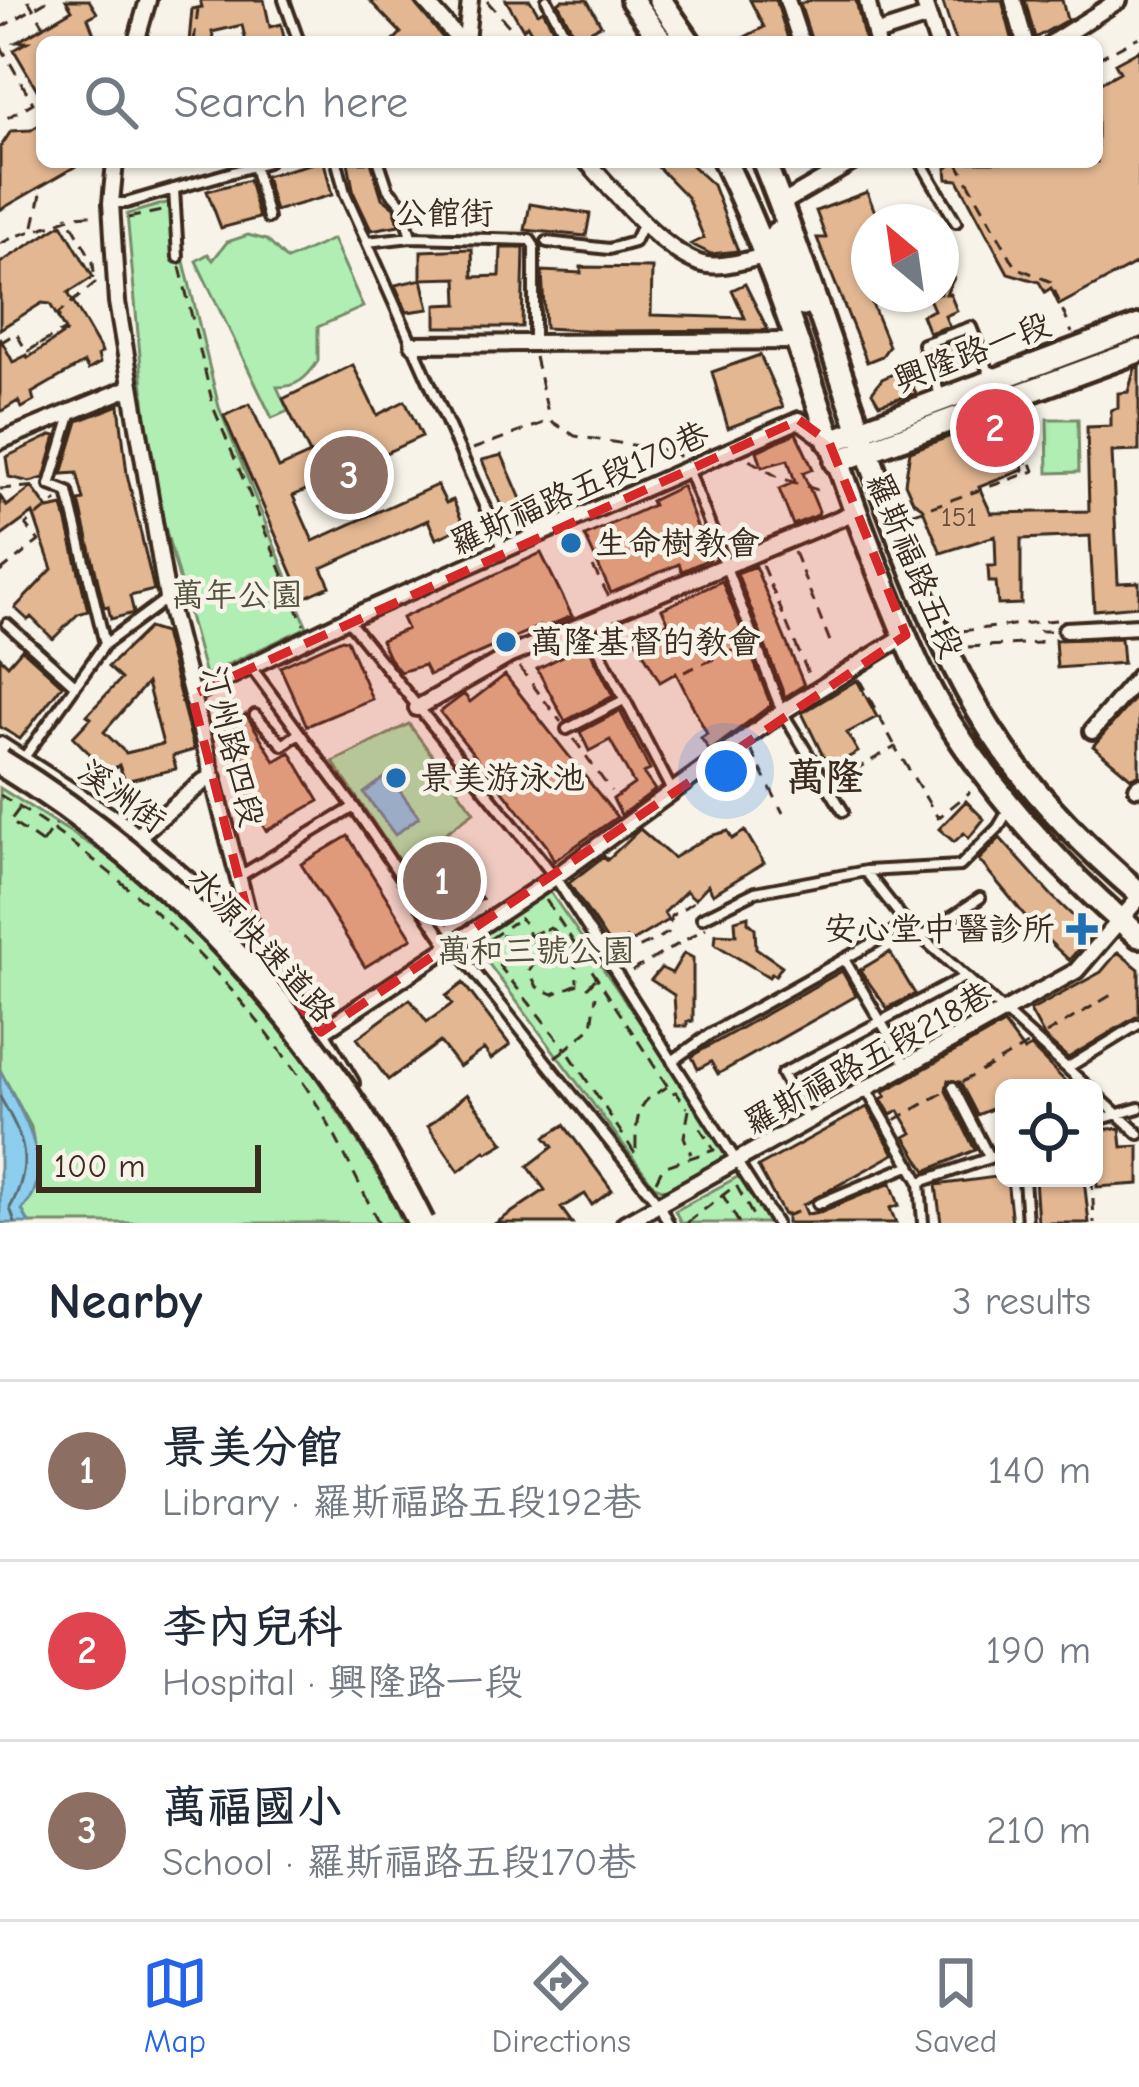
<!DOCTYPE html>
<meta charset="utf-8">
<style>
body{margin:0;font-family:"Comic Neue","LXGW WenKai TC",sans-serif;background:#f6f6f7;color:#1f2937}
.controls{position:absolute;right:36px;bottom:36px;display:grid;overflow:hidden;border-radius:18px;box-shadow:0 3px 9px #0004}
.controls button{width:108px;height:108px;display:grid;place-items:center;padding:0;border:0;border-bottom:3px solid #e0e1e3;background:#fff;color:#1f2937;font:60px sans-serif}
.compass{position:absolute;left:851px;top:204px;width:108px;height:108px;border-radius:50%;background:#fff;box-shadow:0 3px 9px #0004;rotate:331deg}
.scale{position:absolute;left:36px;bottom:30px;width:225px;box-sizing:border-box;padding-left:12px;border:6px solid #3b2a1e;border-top:0;font-size:33px;line-height:42px;white-space:nowrap;color:#3b2a1e;-webkit-text-stroke:9px #f7f3e8;paint-order:stroke}
.you{position:absolute;left:726px;top:771px;width:42px;height:42px;margin:-30px;border:9px solid #fff;border-radius:50%;background:#1a73e8;box-shadow:0 0 0 18px #1a73e833}
.badge{display:grid;place-items:center;width:78px;height:78px;border-radius:50%;background:#2563eb;color:#fff;font-size:39px;font-weight:700}
.pin{position:absolute;translate:-50% -50%;border:6px solid #fff;box-shadow:0 3px 12px #0006}
.list{margin:0;padding:0;list-style:none}
h2{display:flex;justify-content:space-between;align-items:center;height:156px;margin:0;padding:0 48px;font-size:51px}
h2 small{font-size:39px;font-weight:400;color:#747a83}
.list li{display:grid;grid-template-columns:78px 1fr auto;gap:36px;align-items:center;box-sizing:border-box;height:180px;padding:0 48px;border-top:3px solid #e0e1e3}
.list b{display:block;font-size:45px;white-space:nowrap}
.list p{margin:0;font-size:39px;white-space:nowrap;color:#747a83}
.list em{font-size:39px;font-style:normal;color:#747a83}
.icon{flex:none;width:66px;height:66px;fill:none;stroke:currentColor;stroke-width:2;stroke-linecap:round;stroke-linejoin:round}
.map{position:relative;flex:none;width:1139px;height:1223px;overflow:hidden}
.search{position:absolute;background:#fff;box-shadow:0 3px 9px #0004;left:36px;right:36px;top:36px;height:132px;display:flex;align-items:center;gap:30px;box-sizing:border-box;padding:0 42px;border-radius:18px;color:#747a83;font-size:45px}
.sheet{height:696px;background:#fff}
nav{display:flex;justify-content:space-around;align-items:center;box-sizing:border-box;height:168px;border-top:3px solid #e0e1e3;background:#fff;font-size:33px;color:#747a83}
nav a{display:grid;justify-items:center;gap:6px}
nav .on{color:#2563eb}
.map>svg:first-child{display:block}
.green{fill:#b0eeb4;stroke:#768c69;stroke-width:3}
.water{fill:#8dceee;stroke:#6c8c9b;stroke-width:3}
.lines{fill:none;stroke-linecap:round;stroke-linejoin:round}
.shore{stroke:#5c6c71;stroke-width:3}
.river{stroke:#8dceee;stroke-width:27}
.building{fill:#e2b792;stroke:#3b2a1e;stroke-width:3;fill-rule:evenodd}
.service-casing{stroke:#3b2a1e;stroke-width:16}
.minor-casing{stroke:#3b2a1e;stroke-width:22}
.secondary-casing{stroke:#3b2a1e;stroke-width:30}
.primary-casing{stroke:#3b2a1e;stroke-width:30}
.path{stroke:#3b2a1e;stroke-width:3;stroke-dasharray:12 9;stroke-linecap:butt}
.service{stroke:#f7f3e8;stroke-width:8}
.minor{stroke:#f7f3e8;stroke-width:14}
.secondary{stroke:#f7f3e8;stroke-width:21}
.primary{stroke:#f7f3e8;stroke-width:21}
.trunk-bridge-casing{stroke:#3b2a1e;stroke-width:33;stroke-linecap:butt}
.path-bridge{stroke:#3b2a1e;stroke-width:3;stroke-dasharray:12 9;stroke-linecap:butt}
.trunk-bridge{stroke:#f7f3e8;stroke-width:24}
.marked{fill:#d62828;fill-opacity:0.2;stroke:#d62828;stroke-width:9;stroke-dasharray:24 15;stroke-linejoin:round}
.poi-dot{fill:#1f6fb2;stroke:#f7f3e8;stroke-width:4.5}
.labels{text-anchor:middle;dominant-baseline:central;stroke-width:9;stroke-linejoin:round;paint-order:stroke}
.number-label{font-size:27px;fill:#654d3b}
.street-label{font-size:33px;fill:#3b2a1e;stroke:#f7f3e8}
.poi-label{font-size:33px;fill:#3b2a1e;stroke:#f7f3e8;text-anchor:start}
.park-label{font-size:33px;fill:#52513c;stroke:#f7f3e8}
.quarter-label{font-size:39px;font-weight:bold;fill:#3b2a1e;stroke:#f7f3e8}
</style>
<div class="map">
<svg width="1139" height="1223" viewBox="0 0 1139 1223">
<rect width="100%" height="100%" fill="#f7f3e8"/>
<filter id="ink" filterUnits="userSpaceOnUse"><feTurbulence type="fractalNoise" baseFrequency=".00833" numOctaves="2"/><feDisplacementMap in="SourceGraphic" scale="24" xChannelSelector="R" yChannelSelector="G"/><feConvolveMatrix kernelMatrix="1 2 1 2 8 2 1 2 1" color-interpolation-filters="sRGB"/></filter>
<g filter="url(#ink)">
<path class="green" d="M170,202L175,255L181,249L219,407L307,627L205,675L151,475L127,214Z
M248,235L267,240L287,260L333,239L363,307L318,327V361C307,378 297,387 277,387L288,411L272,418L196,261L208,254L213,260L227,242Z
M1047,419H1078L1079,472L1048,473Z
M409,724L474,812L402,865L333,762Z
M0,788L142,877L242,975L314,1074L385,1184L403,1223H29L22,1210L37,1164L31,1127L0,1070Z
M548,889L731,1154L665,1190L654,1186L471,940Z
M743,1174L770,1223H681L675,1211Z"/>
<path class="water" d="M388,775L419,817L395,835L364,793Z
M0,1070C19,1110 61,1169 22,1210L29,1223H0Z"/>
<g class="lines">
<path class="shore" d="M0,1097C25,1140 34,1163 10,1208L15,1223"/>
<path class="river" d="M816,162L831,167"/>
</g>
<path class="building" d="M66,0H89L97,13L88,18L97,42H42V98L14,50L28,42H17L72,10Z
M200,0H264L270,27L281,24L285,42H246L242,25L212,32L214,42H189L192,9L202,7Z
M369,0H413L446,42H392L401,33Z
M506,0H530L538,13L543,10L560,42H537L527,25L523,29Z
M562,0H587L601,25L576,38L558,3Z
M750,0H776L789,42H735L764,27Z
M812,0H856L865,42H812L800,4Z
M942,0H1002L1013,42H956Z
M1025,0H1062L1067,20L1035,38Z
M1139,50V262L1059,305L1051,288L1045,292L1039,282L1008,273L958,180L947,179L946,169L955,162H1097V85L1120,72L1115,63Z
M42,123V162H83L0,210V148L11,131L31,130Z
M317,162H324L332,195L275,211L265,176Z
M348,162H371L382,198L394,207L399,225L371,230L354,194Z
M653,162H688L713,185L738,251L711,254L691,244L704,238L687,197Z
M249,180L259,218L221,228L207,191Z
M867,192L879,222H869V294L897,295L872,304L889,346L882,356L867,362L817,238H826L816,211Z
M530,204L590,214L586,236L525,230Z
M62,224L93,277L68,293L102,352L98,355L100,363L88,370L84,363L32,393L34,401L22,408L18,401L0,412V338L13,362L27,355L28,358L66,332L50,304L42,303L0,329V263Z
M501,248H524L522,327H436V305L458,304L457,278L421,279V251L472,249L473,277L500,276Z
M581,267L652,268L651,315L745,318L732,290L745,284L768,330L601,331L545,328L542,271L581,273Z
M941,271L954,278L946,294H950L957,311L945,316L949,326L929,333L922,315L934,310L927,294H941Z
M422,279L429,309L407,312L395,285Z
M963,339L968,353L960,355L965,368L946,375L933,349Z
M760,355L783,407L728,428L712,372Z
M353,365L377,415L405,401L422,436L293,496L313,541L437,485L446,503L453,500L464,526L436,539L428,520L322,568L330,586L303,598L224,416L250,404L279,468L310,454L283,399Z
M1139,367V451L1112,452L1118,583L1139,582V606L1094,610L1090,536L1021,539V604L998,605L996,582H989L988,566H996L995,536L941,553L922,507L913,501L905,483L910,451L1008,415L1026,462L1022,463L1023,470L979,487L991,513L1089,511L1087,427L1111,426V410L1118,408V393L1128,392L1135,368Z
M904,369L916,393L879,404L872,392L882,379Z
M119,405L127,474L154,590L130,596L134,613L111,619L108,606L104,607L79,501L84,500L77,473L62,474L78,421Z
M796,433L813,469L803,473L819,511L818,515L793,525L779,489L795,482L788,460L762,467L757,451Z
M52,435L56,436L44,478L30,482L9,477L6,457Z
M502,455L523,504L520,516L507,520L482,460Z
M682,486L709,559L682,571L679,564L611,593L585,536L653,505L651,501Z
M32,487L48,509L63,506L88,611L78,614L53,639L31,617L28,620L15,608L52,569L33,513L0,537V496L7,506Z
M541,553L572,616L541,629L540,626L429,675L424,665L400,672L389,658L381,640L407,629L402,618Z
M755,566L804,685L785,697L737,573Z
M722,581L771,705L710,751L701,738L707,734L676,673L660,682L636,640L668,622L662,609Z
M148,628L164,633L194,750L173,756L176,769L125,781L119,765L109,773L73,737L91,718L87,715L121,679L108,667ZM147,683L163,744L126,753L104,732Z
M1121,638L1123,663L1057,668L1055,640Z
M342,639L347,640L372,699L307,726L280,667Z
M587,644L613,696L565,721L537,669Z
M22,649L62,685L20,739L0,727V657L8,665Z
M505,675L617,817L554,861L547,846L440,712L464,694L470,702Z
M857,680L877,717L847,733L858,752L829,768L802,713Z
M1139,693V775L1131,778L1093,746Z
M620,711L650,770L643,773L655,790L621,815L613,799L634,784L610,740L589,751L580,732Z
M246,714L275,761L290,752L319,801L266,831L239,784L254,775L224,728Z
M966,801L984,819L969,838L964,833L954,842L939,829Z
M640,829L673,858L710,836L728,831L732,839L745,831L764,863L713,894L708,885L695,899L686,891L664,913L668,920L629,943L626,939L612,948L569,883L604,856L607,860Z
M348,836L412,938L365,967L301,864Z
M1000,838L1053,897L1092,934L1069,960L1035,928L979,860Z
M438,839L482,899L448,923L406,863Z
M748,916V922L755,928L756,948L782,966L775,976L772,973L769,977L715,944L716,934L736,935L735,920Z
M890,952L915,994L887,1008L860,970Z
M1118,952L1139,969V1015L1068,1058L1045,1038L1030,1011L1101,972Z
M684,953L693,958V1021L687,1022V1026H676L674,995L651,980L661,968L672,973Z
M842,971L856,996L718,1074L711,1062L698,1069L692,1057L695,1054Z
M463,983L510,1045L491,1059L484,1049L459,1067L440,1042L388,1080L357,1038L410,999L427,1022L452,1004L446,996Z
M1004,1024L1024,1051L1031,1047L1072,1088H1004V1104L977,1115L960,1082L948,1080L946,1091L975,1150L926,1171L905,1137L912,1133L899,1111L891,1115L881,1099L886,1096L883,1092Z
M467,1094L504,1143L487,1153L485,1151L459,1171L428,1126Z
M867,1107L894,1154L803,1205L807,1214L820,1212L891,1183L899,1205L890,1208L896,1223H787V1214L784,1215L758,1167Z
M564,1125L612,1190L592,1205L585,1194L561,1208L572,1223H496L545,1190L528,1166L553,1147L545,1137Z
M1120,1128L1122,1147L1139,1146V1184L1097,1187L1094,1130Z
M1003,1176L1007,1179L1012,1223H941L936,1185Z
M1035,1178H1062L1063,1182L1084,1179L1089,1223H1038Z"/>
<g class="lines">
<defs>
<path id="service" d="M284,0L299,42
M547,0L569,42
M337,162L345,193L504,550
M379,162L388,189L401,203L411,236
M921,162L956,222
M254,166L268,218
M174,189L178,257
M112,203H126L267,162
M367,242L411,237L530,240L534,246V343
M547,242L609,249L634,242L644,221
M940,395L923,344L971,327L988,370L995,373
M71,415L50,485L68,492L105,644
M688,469L782,712L843,811
M347,619L555,877L776,1223
M7,624L75,685
M586,625L671,789
M251,667L354,807L448,946L462,956L659,1204L668,1223
M255,715L283,745L299,733
M567,729L624,700
M23,759L105,644L166,599
M866,872L907,924L1089,1088
M240,876L354,807
M702,918L755,892L866,871L960,866L998,828L1008,811
M921,937L980,898
M844,959L907,1066
M672,1061L710,1034L907,924
M1067,1068L1137,1025
M953,1087L989,1157
M867,1090L920,1182L923,1223
M1094,1093L1139,1134
M808,1121L782,1074L964,977
M1094,1121L1139,1108
M1024,1178L1027,1223
M920,1182L1004,1153
M818,1204L911,1165"/>
<path id="minor" d="M424,0L461,42
M787,0L801,42
M867,0L877,42
M923,0L937,42
M1013,0L1025,42
M875,34L928,17
M136,42L148,0
M466,42L470,0
M1053,42L1119,0
M115,162L111,203L117,302L167,598L257,950L321,1032L351,1083
M587,162C616,193 659,248 699,263C718,270 746,260 765,256
M781,204L853,162
M413,344L796,341
M0,441L129,388
M1066,630L1139,626
M192,695L347,619L799,420L829,442
M417,708L510,655L855,512
M1092,731L1139,676
M0,745L124,825L199,889L254,946
M1137,788L1139,786
M138,836L204,781L214,778
M321,1032L555,877L782,712L906,635
M625,1223L1076,971L1139,898"/>
<path id="secondary" d="M829,442L1139,326
M836,462L1139,351"/>
<path id="primary" d="M632,0L662,42
M660,0L689,42
M725,162C791,298 827,448 885,587C903,631 921,679 947,719C999,800 1065,874 1139,936
M764,162C816,290 853,422 904,550C929,612 954,675 991,731C1030,791 1085,847 1139,893
M777,233L803,305"/>
</defs>
<use href="#service" class="service-casing"/>
<use href="#minor" class="minor-casing"/>
<use href="#secondary" class="secondary-casing"/>
<use href="#primary" class="primary-casing"/>
<path class="path" d="M28,0L44,26
M487,1L523,42
M0,28L48,0
M194,42L199,0
M0,45L33,103L0,122
M1097,59L1139,37
M957,162L1016,267L1051,282L1072,333
M128,218L166,210
M34,226L42,189
M0,244C18,234 27,233 46,227C67,221 66,215 93,215
M180,267L214,409L304,625
M60,318L58,314L95,283L93,262L67,215
M0,343L16,333L27,352L38,345L41,350
M40,344L65,330
M535,357L549,417
M551,421L575,436L675,452L679,457
M473,449L549,421
M749,460L778,477L824,492
M0,489L40,486
M911,514L1034,471L1014,417
M794,552L831,644
M762,565L810,678
M593,567L609,597
M0,572L39,541L26,525L57,500
M961,631L1056,620
M968,647L1040,643V631H1050
M519,667L561,722
M684,672L746,645
M859,679L894,744
M574,739L611,791
M751,750L783,813
M835,781L895,747L938,818L970,792
M0,795C119,868 220,963 300,1078C331,1123 354,1175 379,1223
M19,809L10,821L42,843
M546,900L672,1093L676,1092L687,1108
M541,931L529,936L540,955L529,970L537,987L553,994L578,984L588,987L597,977
M501,936H529L525,923L519,918
M485,948L566,1049L592,1027L596,996
M473,951L514,922
M543,954L554,953L546,945L541,931L549,928C570,936 576,962 577,982
M621,957L668,933L671,916L695,901L701,903
M632,971L706,928
M1046,1034L1113,994
M555,1057L566,1049L636,1155C636,1137 634,1110 649,1098C658,1091 665,1091 672,1081
M962,1082L1027,1045
M689,1110L684,1137L691,1154
M895,1120L944,1092
M1092,1178L1094,1223
M656,1181L663,1167L714,1150L699,1126
M722,1194L739,1223
M786,1216L805,1209
M687,1223L736,1185L757,1223"/>
<use href="#service" class="service"/>
<use href="#minor" class="minor"/>
<use href="#secondary" class="secondary"/>
<use href="#primary" class="primary"/>
<defs>
<path id="trunk-bridge" d="M0,762C179,872 328,1035 421,1223"/>
</defs>
<use href="#trunk-bridge" class="trunk-bridge-casing"/>
<path class="path-bridge" d="M42,843L55,824"/>
<use href="#trunk-bridge" class="trunk-bridge"/>
</g>
</g>
<path class="marked" d="M799,420L829,442L906,635L321,1032L257,950L192,695Z"/>
<g class="poi-dot">
<circle cx="571" cy="543" r="12"/>
<circle cx="506" cy="642" r="12"/>
<circle cx="396" cy="778" r="12"/>
<path d="M1076 911h12v12h12v12h-12v12h-12v-12h-12v-12h12z"/>
</g>
<g class="labels">
<g class="number-label">
<text x="959" y="517">151</text>
</g>
<g class="street-label">
<text x="444" y="213">公館街</text>
<text transform="translate(972 352) rotate(-21)">興隆路一段</text>
<text transform="translate(579 488) rotate(-24)">羅斯福路五段170巷</text>
<text transform="translate(915 565) rotate(67)">羅斯福路五段</text>
<text transform="translate(233 746) rotate(76)">汀州路四段</text>
<text transform="translate(122 796) rotate(36)">溪洲街</text>
<text transform="translate(262 945) rotate(47)">水源快速道路</text>
<text transform="translate(868 1058) rotate(-29)">羅斯福路五段218巷</text>
</g>
<g class="poi-label">
<text x="595" y="543">生命樹教會</text>
<text x="530" y="642">萬隆基督的教會</text>
<text x="420" y="778">景美游泳池</text>
<text x="1055" y="929" text-anchor="end">安心堂中醫診所</text>
</g>
<g class="park-label">
<text x="237" y="595">萬年公園</text>
<text x="536" y="951">萬和三號公園</text>
</g>
<g class="quarter-label">
<text x="825" y="777">萬隆</text>
</g>
</g>
</svg>
<div class="controls">
<button><svg class="icon" aria-label="locate" viewBox="0 0 24 24"><circle cx="12" cy="12" r="6"/><path d="M12 2v4M12 18v4M2 12h4M18 12h4"/></svg></button>
</div>
<svg class="compass" viewBox="-18 -18 36 36"><path d="M0-13l5 13h-10z" fill="#e53935"/><path d="M0 13l5-13h-10z" fill="#747a83"/></svg>
<div class="scale">100 m</div>
<div class="you"></div>
<div class="pin badge" style="left:442px;top:881px;background:#8d6e63">1</div>
<div class="pin badge" style="left:995px;top:428px;background:#e0444e">2</div>
<div class="pin badge" style="left:349px;top:475px;background:#8d6e63">3</div>
<div class="search"><svg class="icon" aria-label="search" viewBox="0 0 24 24"><circle cx="10" cy="10" r="6"/><path d="M15 15l6 6"/></svg>Search here</div>
</div>
<section class="sheet">
<h2>Nearby<small>3 results</small></h2>
<ul class="list">
<li><span class="badge" style="background:#8d6e63">1</span><div><b>景美分館</b><p>Library · 羅斯福路五段192巷</p></div><em>140 m</em></li>
<li><span class="badge" style="background:#e0444e">2</span><div><b>李內兒科</b><p>Hospital · 興隆路一段</p></div><em>190 m</em></li>
<li><span class="badge" style="background:#8d6e63">3</span><div><b>萬福國小</b><p>School · 羅斯福路五段170巷</p></div><em>210 m</em></li>
</ul>
</section>
<nav>
<a class="on"><svg class="icon" aria-label="map" viewBox="0 0 24 24"><path d="M3 6l6-2 6 2 6-2v14l-6 2-6-2-6 2zM9 4v14M15 6v14"/></svg>Map</a>
<a><svg class="icon" aria-label="directions" viewBox="0 0 24 24"><path d="M12 3l9 9-9 9-9-9zM9 14v-3h6M13 9l2 2-2 2"/></svg>Directions</a>
<a><svg class="icon" aria-label="saved" viewBox="0 0 24 24"><path d="M7 4h10v16l-5-4-5 4z"/></svg>Saved</a>
</nav>
